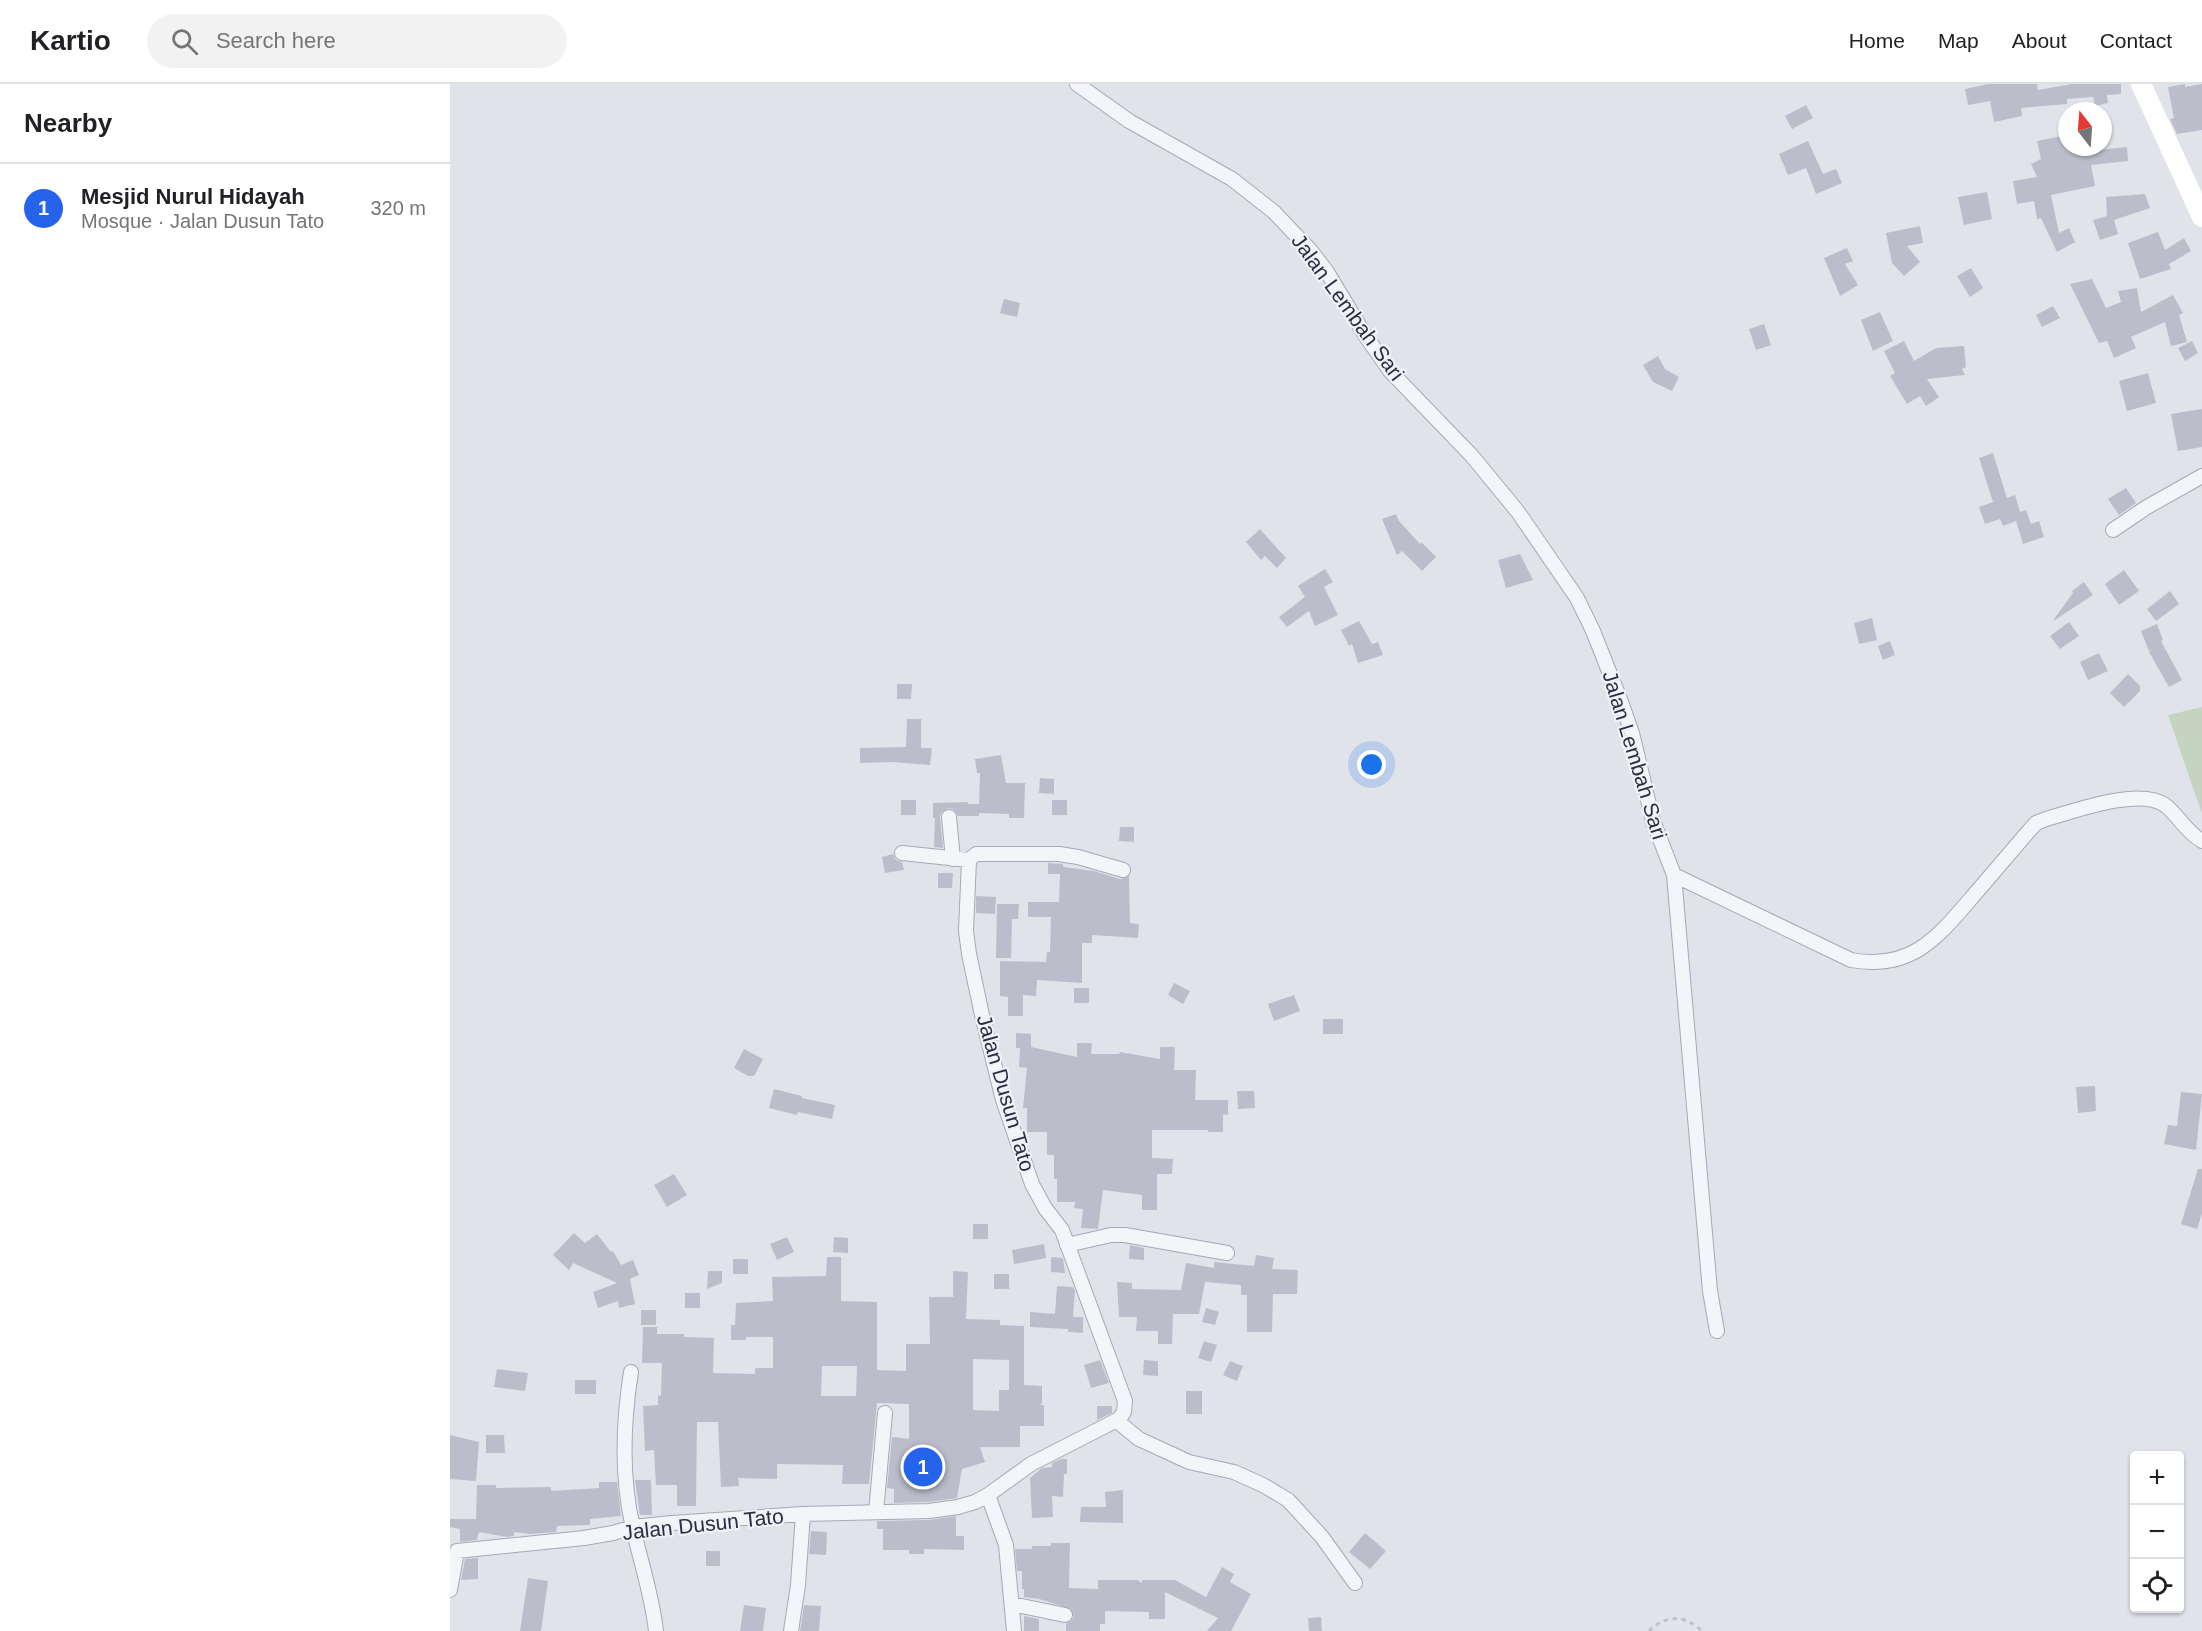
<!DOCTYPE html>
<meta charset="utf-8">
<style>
body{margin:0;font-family:Arial,sans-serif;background:#f2f2f2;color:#202124}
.controls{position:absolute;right:18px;bottom:18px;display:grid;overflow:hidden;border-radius:6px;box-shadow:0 2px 4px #0004}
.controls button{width:54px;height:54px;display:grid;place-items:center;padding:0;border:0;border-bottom:2px solid #e0e0e0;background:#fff;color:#202124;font:30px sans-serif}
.compass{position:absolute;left:1608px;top:18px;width:54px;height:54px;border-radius:50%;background:#fff;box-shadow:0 2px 4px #0004;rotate:343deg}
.you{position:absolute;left:922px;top:681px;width:21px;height:21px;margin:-15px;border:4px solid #fff;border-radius:50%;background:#1a73e8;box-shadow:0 0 0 9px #1a73e833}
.badge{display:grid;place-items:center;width:39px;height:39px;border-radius:50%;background:#2563eb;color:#fff;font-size:20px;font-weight:700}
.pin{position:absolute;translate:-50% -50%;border:3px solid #fff;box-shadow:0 2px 6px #0006}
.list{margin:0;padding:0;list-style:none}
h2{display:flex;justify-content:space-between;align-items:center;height:78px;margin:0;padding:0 24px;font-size:26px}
h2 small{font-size:20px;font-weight:400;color:#757577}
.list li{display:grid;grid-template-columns:39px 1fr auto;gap:18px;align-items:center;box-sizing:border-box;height:90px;padding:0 24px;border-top:2px solid #e0e0e0}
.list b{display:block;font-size:22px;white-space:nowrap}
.list p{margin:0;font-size:20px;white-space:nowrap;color:#757577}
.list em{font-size:20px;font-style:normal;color:#757577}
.icon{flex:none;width:33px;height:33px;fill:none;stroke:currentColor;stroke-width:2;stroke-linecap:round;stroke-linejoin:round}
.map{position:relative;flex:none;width:1752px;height:1547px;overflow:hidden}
header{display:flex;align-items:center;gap:36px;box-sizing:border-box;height:84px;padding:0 30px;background:#fff;border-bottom:2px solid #e0e0e0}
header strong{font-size:28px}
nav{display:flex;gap:33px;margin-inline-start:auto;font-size:21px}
.search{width:420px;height:54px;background:#f2f2f2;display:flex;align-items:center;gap:15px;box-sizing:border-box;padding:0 21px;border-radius:33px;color:#757577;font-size:22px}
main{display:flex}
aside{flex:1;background:#fff}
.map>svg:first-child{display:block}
.green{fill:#c4d4c1}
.building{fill:#bbbeca;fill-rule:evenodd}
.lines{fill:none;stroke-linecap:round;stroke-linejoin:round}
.street-casing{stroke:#a6a9b5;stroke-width:16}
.path{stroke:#bfc1c9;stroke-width:3;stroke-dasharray:4.5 4.5;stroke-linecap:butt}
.street{stroke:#f4f5f8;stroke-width:14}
.secondary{stroke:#fff;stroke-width:20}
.labels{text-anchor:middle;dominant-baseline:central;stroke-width:4.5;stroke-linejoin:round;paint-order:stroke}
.street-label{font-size:21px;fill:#282e43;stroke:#f0f2f7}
</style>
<header>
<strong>Kartio</strong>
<div class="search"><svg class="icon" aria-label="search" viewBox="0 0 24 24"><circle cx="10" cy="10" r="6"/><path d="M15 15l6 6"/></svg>Search here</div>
<nav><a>Home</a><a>Map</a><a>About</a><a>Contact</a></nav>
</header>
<main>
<aside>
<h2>Nearby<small></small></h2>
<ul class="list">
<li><span class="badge">1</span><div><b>Mesjid Nurul Hidayah</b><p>Mosque · Jalan Dusun Tato</p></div><em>320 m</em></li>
</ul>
</aside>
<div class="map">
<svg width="1752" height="1547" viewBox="0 0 1752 1547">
<rect width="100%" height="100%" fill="#e1e3ea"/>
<path class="green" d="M1752,623V730L1718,631Z"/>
<path class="building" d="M1539,0H1587L1588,6L1622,0H1671V10L1657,11L1658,19L1645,22L1643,13L1617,15V20L1571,24L1572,32L1544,38L1540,17L1518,21L1515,5Z
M1735,0V3L1752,0V46L1727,50L1720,35L1724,34L1718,3Z
M1356,21L1363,34L1342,45L1335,32Z
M1617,51V63H1648L1649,66L1677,63L1678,77L1641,81L1645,102L1601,111L1609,149L1619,144L1625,158L1607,168L1591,134L1587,135L1584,117L1567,120L1563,97L1587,93L1581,80L1591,75L1587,57Z
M1358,57L1373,90L1386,85L1392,99L1366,110L1356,84L1338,91L1329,70Z
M1537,108L1542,135L1514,141L1508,113Z
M1695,110L1700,124L1664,136L1668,150L1650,156L1643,136L1657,132L1656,113Z
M1470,142L1473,159L1457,162L1470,178L1454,192L1442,179L1436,149Z
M1708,148L1715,166L1734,154L1741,167L1719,180L1721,185L1690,195L1678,159Z
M1397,164L1403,177L1395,180L1408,201L1390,212L1374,174Z
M1521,184L1533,204L1520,213L1507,192Z
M1642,195L1656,224L1671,218L1668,207L1687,204L1691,228L1723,211L1733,229L1729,231L1737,258L1721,262L1715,238L1681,253L1686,264L1664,274L1657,257L1649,259L1620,200Z
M554,215L570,219L567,233L550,229Z
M1603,222L1610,234L1592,243L1586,231Z
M1430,228L1443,257L1423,267L1411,236Z
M1314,240L1321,261L1306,266L1299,245Z
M1454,257L1464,277L1486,264L1514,262L1516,283L1512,285L1515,291L1477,295L1489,313L1476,322L1470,312L1457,320L1440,292L1445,289L1434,267Z
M1742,257L1748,269L1735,277L1728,264Z
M1208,272L1215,285L1229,293L1222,307L1203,298L1193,281Z
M1698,289L1706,319L1677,327L1669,297Z
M1752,325V363L1728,367L1721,330Z
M1543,369L1557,414L1565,411L1570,428L1576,426L1581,440L1589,437L1594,453L1573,460L1566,437L1553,442L1550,435L1535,440L1529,423L1543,418L1529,374Z
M1676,404L1686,419L1669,431L1658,415Z
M946,430L949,437L970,460L971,458L986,473L972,487L952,467L947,471L932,435Z
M810,445L836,474L827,484L815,472L811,476L796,458Z
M1070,470L1083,496L1056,504L1048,476Z
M875,485L883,498L874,503L888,531L865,542L859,527L837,543L829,533L855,513L848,502Z
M1674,486L1689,507L1669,521L1655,500Z
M1634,498L1643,511L1605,536L1604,535L1623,509L1622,507Z
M1720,507L1729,520L1706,537L1697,525Z
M1422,534L1427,556L1409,560L1404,539Z
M909,537L922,560L928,558L933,571L908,579L902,560L899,562L891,546Z
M1619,538L1629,552L1610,565L1600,552Z
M1707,540L1713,556L1711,557L1732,596L1719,603L1699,568L1701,566L1699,567L1691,547Z
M1440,557L1445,571L1433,576L1428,562Z
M1649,569L1658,587L1638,596L1630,578Z
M1678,590L1690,602V607L1674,623L1660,609Z
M447,600H462L461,615H447Z
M457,635H471V664H482L480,681L441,678L410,679V664L456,663Z
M551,671L556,699H575L574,734H559V730L529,729V732H508L503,725L498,724L491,729L490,733L493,764L484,763L485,734H483V719L518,718V720H529L530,689H527L525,675Z
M590,694L604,695V710L589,709Z
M451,716H466V731H451Z
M602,716H617V731H602Z
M670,743H684V758L669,757Z
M443,770L446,776L452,778L454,786L435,789L432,773Z
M598,779L613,780V783L644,787L670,795L679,792L680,839L689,840L688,854L642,851V859H632V899L587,896L586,912L573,911V932H558V913L550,912V877L596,878L597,868H600L601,833H578V818H609L610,790H598Z
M488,789H503L502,804H488Z
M526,812L546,813L545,830L526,829Z
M547,820H569L568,835H562L561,874H546Z
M724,899L740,907L733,920L718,911Z
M624,904H639V919H624Z
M844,911L850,927L824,937L818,920Z
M873,935H893V950H873Z
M566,949L581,950V963L627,973V959H642L641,970H669L670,968L710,975V963H725L724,986H746L745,1016H778V1031L773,1030V1048H758V1046H702V1074L723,1075L722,1090H707V1126H692V1111L653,1106L648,1145L631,1144L633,1125L624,1124L625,1118H607V1095H604V1071H597V1048H577V1024H573L577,984L569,983L570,964H566Z
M294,965L313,975L304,992H298L284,984Z
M1645,1002L1646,1027L1628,1029L1626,1003Z
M324,1005L352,1012V1014L385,1021L382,1035L348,1028L347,1031L319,1024Z
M787,1007H804L805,1024L788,1025Z
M1731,1008L1752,1010L1746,1066L1714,1060L1718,1041L1727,1042Z
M1748,1085H1752V1129L1747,1145L1731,1140Z
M224,1090L237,1111L217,1123L204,1101Z
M523,1140H538V1155H523Z
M124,1149L135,1159L147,1150L161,1168L163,1167L171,1181L183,1176L189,1191L180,1195L185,1220L169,1224L168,1217L148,1224L143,1208L167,1199L123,1179L119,1186L103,1171Z
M337,1153L344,1168L327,1176L320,1160Z
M384,1153L398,1154V1169L383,1168Z
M594,1160L596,1174L564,1180L562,1166Z
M680,1161L694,1164V1176L679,1175Z
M806,1171L824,1174L822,1185L848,1186L847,1210H823L822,1248H797V1211H791V1201L755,1198L749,1230H723L722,1260H708V1247H686L687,1233H669L667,1198L682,1199V1205L731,1206L736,1179L764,1184V1178L804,1182Z
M377,1173H391V1217L427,1218V1286L456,1287V1260H480L479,1213H503V1187L518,1188L516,1235L550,1236V1241L574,1242V1301L592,1302V1320L588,1321H594V1342H570V1363H530L535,1378L512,1385L507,1414L478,1418L444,1419V1405L437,1404L442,1353L459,1355V1320L427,1319L419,1400H392L393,1381L327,1380V1395L288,1394L289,1402L271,1403L268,1338H247L246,1422H227V1401H206L204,1366L195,1367L193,1322L208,1321V1312L211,1311L212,1279H192L193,1243H207V1250H234V1253L264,1254L263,1289L305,1290V1284H323V1253H296V1256H281V1241H285L286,1219L323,1217L322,1193L376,1192ZM523,1275L559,1276V1306H549V1327L523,1326ZM372,1282H407L406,1312H371Z
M601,1173L613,1174L615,1189L601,1188Z
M283,1175H298V1190H283Z
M258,1187H272V1199L257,1205Z
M544,1190H559V1205H544Z
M607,1202L623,1203L625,1207L623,1233H633V1249L618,1248V1245L580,1243V1228L605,1230Z
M235,1209H250V1224H235Z
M756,1224L769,1228L765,1241L752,1238Z
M191,1226H206V1241H191Z
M754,1257L767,1261L761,1278L748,1274Z
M650,1276L659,1299L641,1304L634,1281Z
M694,1276L708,1277V1292L693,1291Z
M780,1277L793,1282L787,1297L773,1291Z
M47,1285L78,1289L75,1307L44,1303Z
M125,1296H146V1310H125Z
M736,1307H752V1330H736Z
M647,1322H662V1329L647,1336Z
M0,1351L29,1358L26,1397L0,1395Z
M36,1351H54L55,1369H36Z
M611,1375H617V1390H614L613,1413L602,1412L603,1433L582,1434L580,1394L592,1384L602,1383V1379Z
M185,1396H201L202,1431H190Z
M149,1398H167L171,1432L140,1435V1441L107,1442L106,1448L80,1450L64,1448V1452L57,1453L29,1448L27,1456L10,1458V1445L0,1443V1435H26L27,1401H46V1404L101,1403V1407L149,1404Z
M673,1406V1439L630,1438L631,1423H656L655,1408Z
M506,1432V1452H514V1466L474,1465V1470H459V1466H433V1445H427V1437L479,1436Z
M361,1447L377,1448L376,1471L359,1470Z
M915,1449L936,1467L920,1485L899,1468Z
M601,1459H620L619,1504L648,1505V1496H687L692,1499V1496H725L756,1513L772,1483L784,1490L780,1498L801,1510L781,1547H757L768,1534L715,1508V1535H699V1528L655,1527V1540H650V1547H616V1540L621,1537L624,1533L621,1525L589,1515L574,1513V1505H572V1487H567L565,1465H582V1462H601Z
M256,1467H270V1482H256Z
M28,1474V1495L11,1496L15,1475Z
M78,1494L98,1497L91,1547H70Z
M294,1521L316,1524L313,1547H290Z
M354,1521L371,1522L369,1547H350Z
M574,1532L589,1535V1547H574Z
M871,1533L872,1547H859L858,1534Z"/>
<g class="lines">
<defs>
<path id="street" d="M627,0L679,37L782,95L824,128L861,167L877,188L915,251L940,287L1022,372L1068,428L1127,514L1143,547L1170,615L1182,649L1203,737L1224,791L1401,876C1462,887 1488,853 1524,811C1542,790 1560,769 1578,748L1586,739L1596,735C1625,727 1689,703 1715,721C1729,732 1736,748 1752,757
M1663,446L1697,423L1752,392
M499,733L503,775
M452,769L519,776
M1224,791L1260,1207L1267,1247
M617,1161L661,1151H675L777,1169
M181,1288C173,1339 171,1393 183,1444C191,1479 202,1511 206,1547
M667,1337L689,1355L739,1378L784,1388L813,1401L838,1416L872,1453L905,1499
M538,1411L556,1461L564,1547
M426,1428L435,1329
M0,1506L7,1467L134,1454L163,1449L183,1443L222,1439L353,1430L479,1427L508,1423L525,1418L538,1411L581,1380L669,1335L674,1328L675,1317L612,1146L595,1124L582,1100L553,1016L532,931L519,870L516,847L519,776L526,770H609L628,773L673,786
M562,1520L615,1531
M341,1547L348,1501L353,1430"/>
</defs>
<use href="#street" class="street-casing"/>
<path class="path" d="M1199,1547C1216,1530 1235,1531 1252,1547"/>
<use href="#street" class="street"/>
<path class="secondary" d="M1691,0L1752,133"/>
</g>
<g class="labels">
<g class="street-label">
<text transform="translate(898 223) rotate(54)">Jalan Lembah Sari</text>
<text transform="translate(1185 671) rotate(73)">Jalan Lembah Sari</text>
<text transform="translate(556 1009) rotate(74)">Jalan Dusun Tato</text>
<text transform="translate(253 1440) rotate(-6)">Jalan Dusun Tato</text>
</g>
</g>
</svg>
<div class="controls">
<button>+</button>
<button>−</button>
<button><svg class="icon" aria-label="locate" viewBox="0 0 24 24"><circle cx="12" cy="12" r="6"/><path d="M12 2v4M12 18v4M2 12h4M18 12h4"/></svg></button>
</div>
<svg class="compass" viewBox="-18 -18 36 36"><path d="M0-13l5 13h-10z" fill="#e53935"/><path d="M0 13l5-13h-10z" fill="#757577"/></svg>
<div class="you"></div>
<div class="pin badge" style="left:473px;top:1383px">1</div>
</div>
</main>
